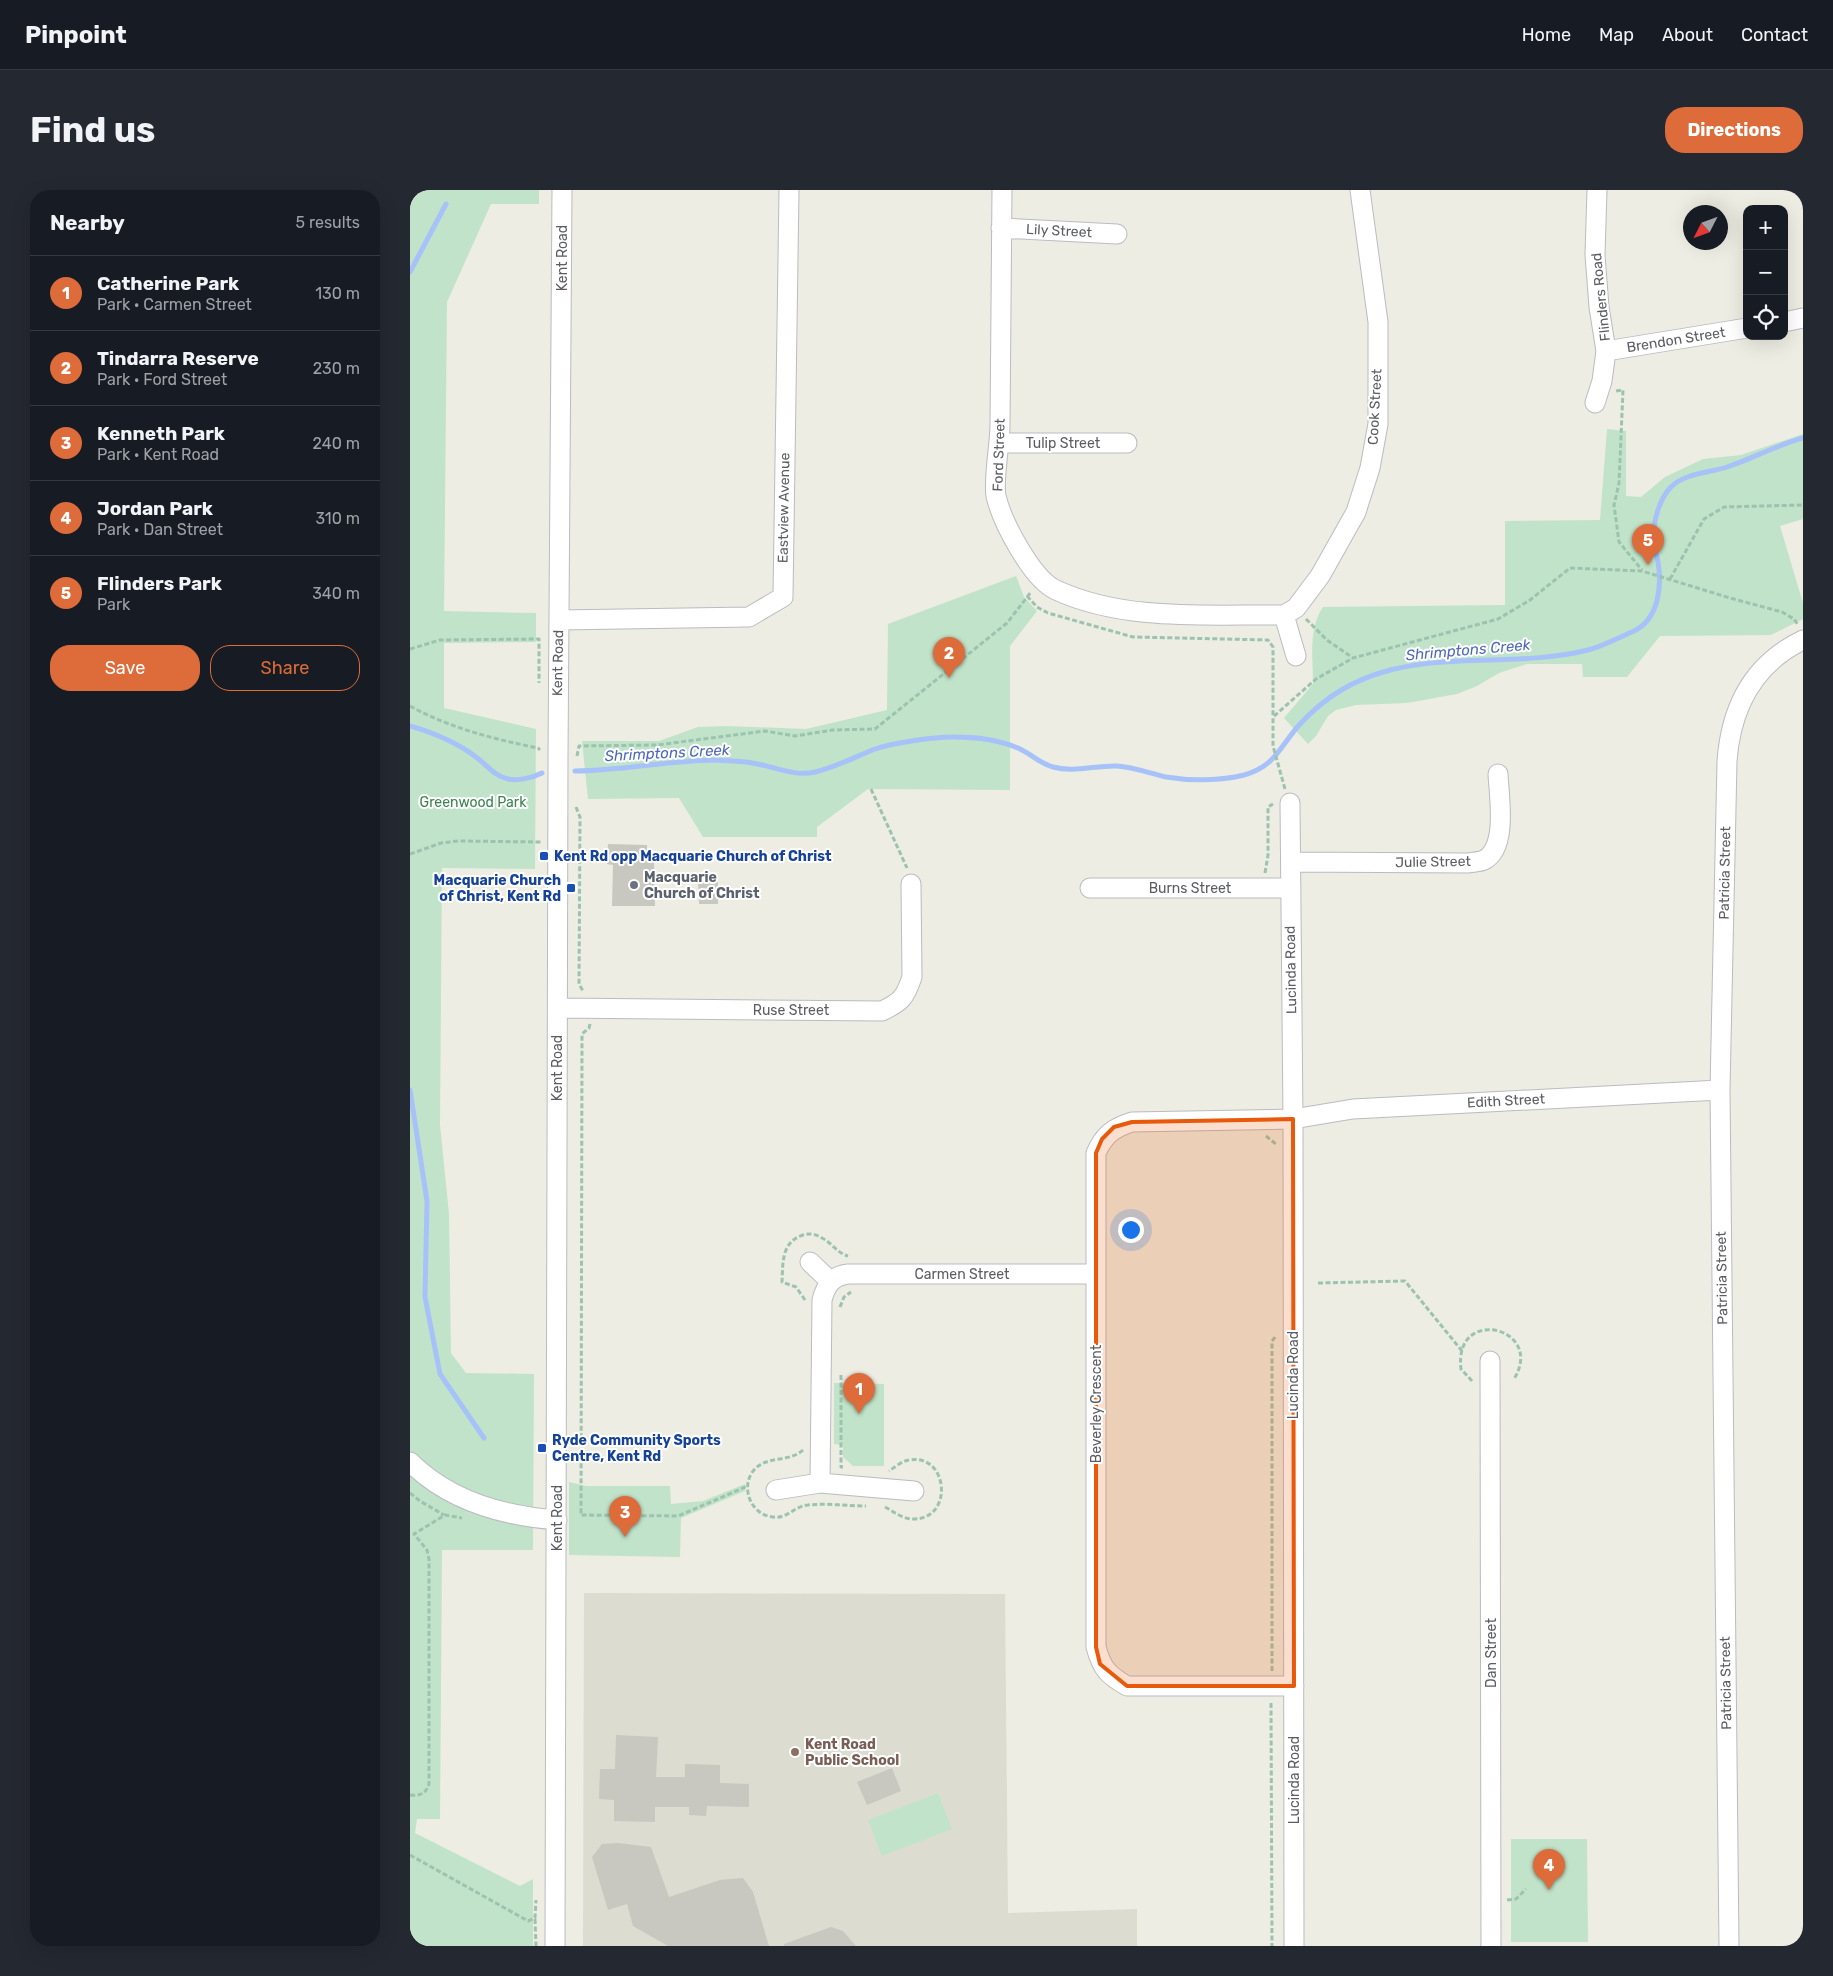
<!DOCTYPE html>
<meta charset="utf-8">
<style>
body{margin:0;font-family:Rubik,sans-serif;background:#242831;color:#f1f3f6}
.controls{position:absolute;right:15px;top:15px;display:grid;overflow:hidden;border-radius:10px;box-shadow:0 5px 20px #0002}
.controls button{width:45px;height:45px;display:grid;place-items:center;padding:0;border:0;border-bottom:1px solid #363941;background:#171b24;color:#f1f3f6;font:25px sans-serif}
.compass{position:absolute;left:1273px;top:15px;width:45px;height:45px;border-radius:50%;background:#171b24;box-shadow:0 5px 20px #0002;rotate:228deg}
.you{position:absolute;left:720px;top:1039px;width:18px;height:18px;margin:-12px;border:4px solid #fff;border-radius:50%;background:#1a73e8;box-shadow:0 0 0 8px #1a73e833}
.badge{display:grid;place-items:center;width:32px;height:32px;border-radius:50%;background:#dd6c3a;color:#fff;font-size:16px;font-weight:700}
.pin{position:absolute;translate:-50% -41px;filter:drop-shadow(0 1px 2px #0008)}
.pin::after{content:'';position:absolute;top:26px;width:18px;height:15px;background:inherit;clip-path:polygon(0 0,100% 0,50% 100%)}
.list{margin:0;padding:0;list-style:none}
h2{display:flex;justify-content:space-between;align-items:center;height:65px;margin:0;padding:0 20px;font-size:21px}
h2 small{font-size:16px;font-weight:400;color:#9ea1a6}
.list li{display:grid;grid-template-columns:32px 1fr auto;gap:15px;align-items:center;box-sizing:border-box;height:75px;padding:0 20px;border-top:1px solid #363941}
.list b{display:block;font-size:19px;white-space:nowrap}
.list p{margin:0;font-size:16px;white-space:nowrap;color:#9ea1a6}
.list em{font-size:16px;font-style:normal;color:#9ea1a6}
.actions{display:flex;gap:10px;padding:15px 20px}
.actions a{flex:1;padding:11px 0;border:1px solid #dd6c3a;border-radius:20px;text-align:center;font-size:18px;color:#dd6c3a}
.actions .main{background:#dd6c3a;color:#fff}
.icon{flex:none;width:28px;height:28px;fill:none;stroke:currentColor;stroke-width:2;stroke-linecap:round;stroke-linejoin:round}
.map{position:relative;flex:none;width:1393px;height:1756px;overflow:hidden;border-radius:20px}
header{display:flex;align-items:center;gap:30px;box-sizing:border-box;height:70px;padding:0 25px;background:#171b24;border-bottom:1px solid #363941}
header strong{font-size:24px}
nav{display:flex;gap:28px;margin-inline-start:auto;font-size:18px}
.intro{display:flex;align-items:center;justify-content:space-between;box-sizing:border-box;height:120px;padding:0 30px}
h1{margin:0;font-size:35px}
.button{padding:12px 22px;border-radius:20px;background:#dd6c3a;color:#fff;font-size:18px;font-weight:700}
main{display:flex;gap:30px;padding:0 30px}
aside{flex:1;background:#171b24;border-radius:20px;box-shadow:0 5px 20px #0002}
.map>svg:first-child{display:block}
.education{fill:#dddcd1}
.green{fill:#c1e3c9}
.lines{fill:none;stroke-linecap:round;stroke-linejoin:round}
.stream{stroke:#a7c2f9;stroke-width:5}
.building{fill:#c8c7c0}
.minor-casing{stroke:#bbbbc1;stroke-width:21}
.path{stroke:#9bc3b0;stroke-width:3;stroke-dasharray:5 2.5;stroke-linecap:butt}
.minor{stroke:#fff;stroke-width:19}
.marked{fill:#e8590c;fill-opacity:0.2;stroke:#e8590c;stroke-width:4;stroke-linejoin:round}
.transit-dot{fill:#1a4fb4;stroke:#fff;stroke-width:2}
.worship-dot{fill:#6b7280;stroke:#fff;stroke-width:2}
.education-dot{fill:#8d6e63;stroke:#fff;stroke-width:2}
.labels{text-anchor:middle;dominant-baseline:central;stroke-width:4;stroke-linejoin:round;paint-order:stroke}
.street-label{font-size:14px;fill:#5b5d63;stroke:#fff}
.park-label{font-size:14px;fill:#3b824f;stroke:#fff}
.transit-label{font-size:14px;font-weight:bold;fill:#164399;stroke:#fff;text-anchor:start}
.worship-label{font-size:14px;font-weight:bold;fill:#5b616d;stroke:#fff;text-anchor:start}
.education-label{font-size:14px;font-weight:bold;fill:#785e54;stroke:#fff;text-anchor:start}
.water-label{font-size:15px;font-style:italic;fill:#4c68ba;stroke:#fff}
</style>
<header>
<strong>Pinpoint</strong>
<nav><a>Home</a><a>Map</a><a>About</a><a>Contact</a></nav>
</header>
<div class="intro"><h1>Find us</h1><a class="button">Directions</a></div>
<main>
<aside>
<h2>Nearby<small>5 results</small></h2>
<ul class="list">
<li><span class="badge">1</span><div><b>Catherine Park</b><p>Park · Carmen Street</p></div><em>130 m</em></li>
<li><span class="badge">2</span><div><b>Tindarra Reserve</b><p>Park · Ford Street</p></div><em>230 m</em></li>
<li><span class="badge">3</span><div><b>Kenneth Park</b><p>Park · Kent Road</p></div><em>240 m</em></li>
<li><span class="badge">4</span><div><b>Jordan Park</b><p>Park · Dan Street</p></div><em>310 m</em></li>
<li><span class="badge">5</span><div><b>Flinders Park</b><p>Park</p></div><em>340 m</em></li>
</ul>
<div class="actions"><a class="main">Save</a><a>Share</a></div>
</aside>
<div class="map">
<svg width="1393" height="1756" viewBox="0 0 1393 1756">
<rect width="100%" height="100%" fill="#edede3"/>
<path class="education" d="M174,1403L595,1404L598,1723L727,1719V1756H173Z"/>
<path class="green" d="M0,0H129V14H81L37,112L34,421L126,423V452L34,453V518L126,539L125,679L32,678L30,935L39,1024L41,1163L56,1183L124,1184L123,1360H32L30,1629H7L5,1643L110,1696L123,1689V1756H0Z
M1197,239L1216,241V306L1231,307L1255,287L1293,269L1331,265L1393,244V329L1370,336L1393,413V429L1361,445L1250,446L1217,487H1173L1172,474H1117L1089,483L1067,496L1047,504L997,513L946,515L926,520L918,526L906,546L898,554L874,528L903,494C903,468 898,439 913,417L1095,415V331L1190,330Z
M606,386L614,407L627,421L600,456V600L458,599L407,637V647H293L269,608L178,609L172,551H249L288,537L315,536L396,539L477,520L478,434Z
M424,1193L474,1194V1276H443L433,1267V1255L424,1254Z
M159,1292L176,1296H260L261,1314L293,1311L335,1294V1301L271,1328L270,1367L159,1365Z
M528,1603L542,1639L472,1666L458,1630Z
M1101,1649H1177L1178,1752H1101Z"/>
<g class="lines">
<path class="stream" d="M0,82L36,14
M0,536C24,543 46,552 66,567C77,575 84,586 98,589C108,591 122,588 132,583
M165,581C212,581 259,570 307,570C318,571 331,571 342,573C364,576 383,587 405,582C426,577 445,567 465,559C482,553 524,547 542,547C566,547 590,549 612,560C622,565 631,574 643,577C664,583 686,575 707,576C723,577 739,583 756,587C780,591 810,591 834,585C866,576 870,556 890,534C916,506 943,490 980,480C1045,464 1114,476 1178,460C1194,456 1210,447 1224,441C1249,429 1252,396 1248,372C1247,365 1244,358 1244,351C1242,334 1249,310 1260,298C1275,282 1302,283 1320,276C1345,267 1368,255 1393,248
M0,900L17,1011L15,1107L30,1184L74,1248"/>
</g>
<path class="building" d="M198,654L237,655V668L244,669L245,716H202L203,675L197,674Z
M288,689L308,690V714H289Z
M206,1545L248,1547L246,1587H275V1574L310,1575V1593L339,1594V1617L297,1616L296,1626L279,1625V1617H245V1632L204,1631V1610L189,1609L190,1579H205Z
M482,1578L491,1601L457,1615L447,1592Z
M208,1653L241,1657L259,1707L310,1690L333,1688L343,1702L359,1756H258L223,1736L217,1714L198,1720L182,1667L192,1654Z
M421,1737L433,1741L446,1756H374V1754Z"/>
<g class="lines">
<defs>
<path id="minor" d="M592,0C591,78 591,156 590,235C590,253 583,291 586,306C592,332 622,389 646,400C715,432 800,424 874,425
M591,38L707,44
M1374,132L1393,128
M1196,161L1337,138
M1185,213L1192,191L1196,161L1189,117L1185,65L1187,0
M590,253H717
M874,425L886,418L910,386L946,322L960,278L968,234V132L950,0
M874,425L886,466
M149,430L339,427L373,407L379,0
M880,613L883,929L884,1756
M881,672L1058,673C1063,672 1070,672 1074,670C1098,658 1089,606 1088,584
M680,698H881
M148,818L472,821C491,812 495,808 502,787L501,694
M400,1072L420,1091
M1080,1171L1081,1756
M0,1272C39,1311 93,1326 147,1330
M410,1293L412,1110C416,1095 422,1086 438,1084H685
M366,1300L410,1293L504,1301
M884,1496H717C698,1485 692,1479 686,1457V963C694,945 703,938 722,932L883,929L943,919L1310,900
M145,1756L148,567L152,0
M1319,1756L1310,900L1317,571C1321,517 1343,474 1393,450"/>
</defs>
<use href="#minor" class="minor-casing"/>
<path class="path" d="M1206,201L1213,200L1209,293L1204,315L1209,352L1232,380
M1260,389L1294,329L1314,317L1393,315
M617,406L627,417L638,423L723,447L858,450L863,457V527
M896,429L917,450L943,468L1088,429L1120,410L1160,378L1232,381L1320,408L1372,422L1384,429L1388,435
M0,459L30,450L129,449V493
M0,516C40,538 83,549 128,558L130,560
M167,566L169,556L247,555L355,541L385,546L423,540L465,539L597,433L621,402
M461,599L497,678
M875,599L863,556V527L906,489L943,468
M166,617L170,627L169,794L173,801
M0,664L31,653L48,651L131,652
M855,683L858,665V617L863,614
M180,834L179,838L172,844L171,1325L268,1326L338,1296
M856,946L867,955
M908,1093L995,1091L1052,1161
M395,1110L386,1097L372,1092C373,1073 371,1052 393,1045C400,1043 406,1044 412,1048C422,1053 427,1063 438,1066
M430,1117L434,1107L441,1102
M431,1185V1277H433
M1062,1191L1051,1179C1043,1115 1136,1137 1104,1189
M393,1260C379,1273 357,1265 344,1280C330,1296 340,1325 363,1327C378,1329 384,1316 398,1315C417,1313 437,1316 456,1316
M0,1303L10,1311L34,1325
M475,1317C484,1322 493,1329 503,1329C544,1330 539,1263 499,1270C492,1271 485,1277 479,1281
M862,1481V1151L866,1146
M861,1513L862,1756
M0,1605C10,1606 16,1604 19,1594V1369L17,1360L4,1344L35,1325L52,1328
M0,1665L118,1731L125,1728L126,1710
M1097,1710L1106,1709L1116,1699
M125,1729L126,1756"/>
<use href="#minor" class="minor"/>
</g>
<path class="marked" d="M883,929L884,1496H717L690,1474L686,1457V963L692,949L704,937L722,932Z"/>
<g class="transit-dot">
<rect x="129" y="661" width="10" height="10" rx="2.5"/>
<rect x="156" y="693" width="10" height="10" rx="2.5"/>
<rect x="127" y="1253" width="10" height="10" rx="2.5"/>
</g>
<circle class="worship-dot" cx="224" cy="695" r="5"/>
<circle class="education-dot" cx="385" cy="1562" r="5"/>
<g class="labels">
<g class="street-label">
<text transform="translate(649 41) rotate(3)">Lily Street</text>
<text transform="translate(152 68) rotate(-90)">Kent Road</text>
<text transform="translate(1191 107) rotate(-96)">Flinders Road</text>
<text transform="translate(1266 150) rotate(-9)">Brendon Street</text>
<text transform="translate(965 217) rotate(-87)">Cook Street</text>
<text x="653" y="253">Tulip Street</text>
<text transform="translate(589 265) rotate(-88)">Ford Street</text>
<text transform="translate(374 318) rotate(-89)">Eastview Avenue</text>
<text transform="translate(148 473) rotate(-89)">Kent Road</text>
<text transform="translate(1023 672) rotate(-1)">Julie Street</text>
<text transform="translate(1315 683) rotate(-89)">Patricia Street</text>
<text x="780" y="698">Burns Street</text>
<text transform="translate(881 780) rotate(-91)">Lucinda Road</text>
<text x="381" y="820">Ruse Street</text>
<text transform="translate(147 878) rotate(-90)">Kent Road</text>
<text transform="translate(1096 911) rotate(-3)">Edith Street</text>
<text x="552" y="1084">Carmen Street</text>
<text transform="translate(1312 1088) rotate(-91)">Patricia Street</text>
<text transform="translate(883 1185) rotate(-90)">Lucinda Road</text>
<text transform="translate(686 1214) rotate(-90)">Beverley Crescent</text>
<text transform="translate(147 1328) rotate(-90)">Kent Road</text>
<text transform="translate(1081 1463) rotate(-90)">Dan Street</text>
<text transform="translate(1316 1493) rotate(-91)">Patricia Street</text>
<text transform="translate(884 1590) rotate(-90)">Lucinda Road</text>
</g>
<g class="park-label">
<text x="63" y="612">Greenwood Park</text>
</g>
<g class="transit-label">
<text x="144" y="666">Kent Rd opp Macquarie Church of Christ</text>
<text x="151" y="690" text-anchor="end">Macquarie Church<tspan x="151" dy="16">of Christ, Kent Rd</tspan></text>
<text x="142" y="1250">Ryde Community Sports<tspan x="142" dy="16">Centre, Kent Rd</tspan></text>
</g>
<g class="worship-label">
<text x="234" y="687">Macquarie<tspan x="234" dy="16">Church of Christ</tspan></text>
</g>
<g class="education-label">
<text x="395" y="1554">Kent Road<tspan x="395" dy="16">Public School</tspan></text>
</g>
<g class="water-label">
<text transform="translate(1058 460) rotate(-5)">Shrimptons Creek</text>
<text transform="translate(257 563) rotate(-3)">Shrimptons Creek</text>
</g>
</g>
</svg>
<div class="controls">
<button>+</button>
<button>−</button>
<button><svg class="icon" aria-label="locate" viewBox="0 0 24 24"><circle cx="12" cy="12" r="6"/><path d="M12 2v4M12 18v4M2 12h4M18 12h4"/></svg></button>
</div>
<svg class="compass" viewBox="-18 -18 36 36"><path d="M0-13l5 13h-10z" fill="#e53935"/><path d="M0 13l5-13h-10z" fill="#9ea1a6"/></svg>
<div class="you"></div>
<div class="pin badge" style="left:449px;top:1224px">1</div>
<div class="pin badge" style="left:539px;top:488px">2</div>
<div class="pin badge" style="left:215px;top:1347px">3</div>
<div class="pin badge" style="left:1139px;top:1700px">4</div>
<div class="pin badge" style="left:1238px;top:375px">5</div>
</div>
</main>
